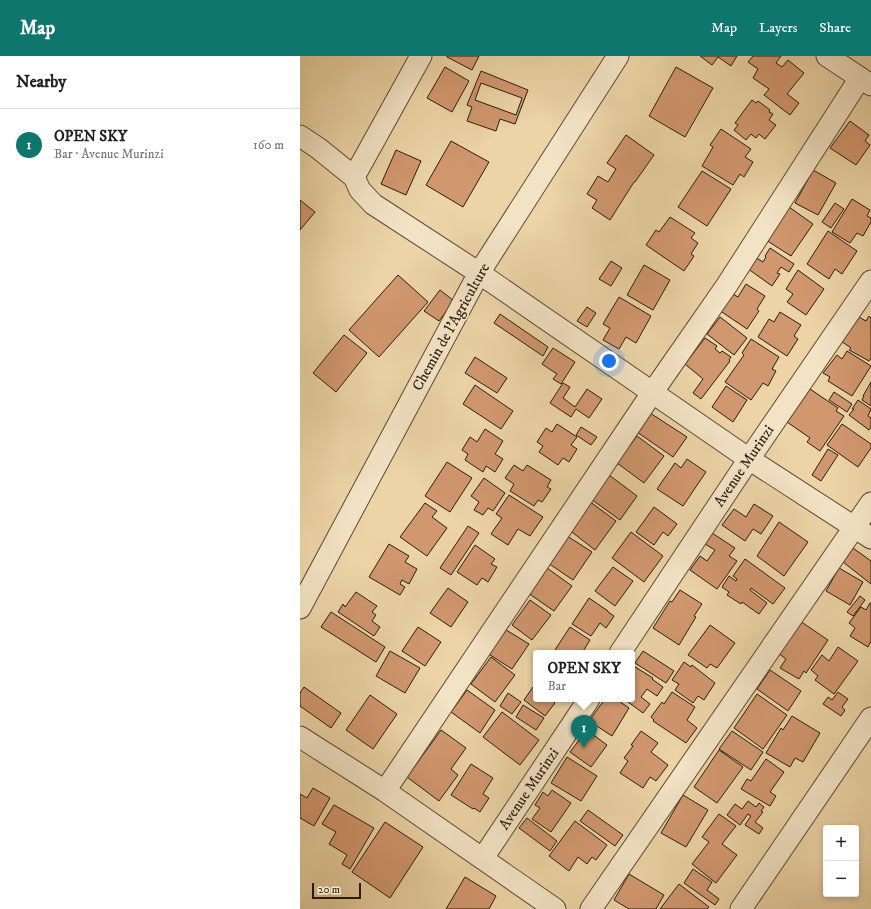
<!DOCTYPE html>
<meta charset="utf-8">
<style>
body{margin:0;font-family:"IM FELL DW Pica",serif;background:#f2f2f2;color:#222}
.controls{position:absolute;right:12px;bottom:12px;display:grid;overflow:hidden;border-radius:4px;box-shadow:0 2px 6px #0003}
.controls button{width:36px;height:36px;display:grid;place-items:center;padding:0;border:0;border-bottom:1px solid #e0e0e0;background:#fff;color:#222;font:20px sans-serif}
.scale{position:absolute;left:12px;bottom:10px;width:49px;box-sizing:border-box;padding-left:4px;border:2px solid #2b1d0e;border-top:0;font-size:11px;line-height:14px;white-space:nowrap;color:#2b1d0e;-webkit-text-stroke:3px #f3e3c5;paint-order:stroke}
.you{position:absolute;left:309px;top:305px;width:14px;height:14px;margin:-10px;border:3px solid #fff;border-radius:50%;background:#1a73e8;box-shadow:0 0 0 6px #1a73e833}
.badge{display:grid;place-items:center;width:26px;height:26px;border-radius:50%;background:#0f766e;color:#fff;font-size:13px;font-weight:700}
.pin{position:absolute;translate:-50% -33px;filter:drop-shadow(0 1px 2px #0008)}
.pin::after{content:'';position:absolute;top:21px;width:14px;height:12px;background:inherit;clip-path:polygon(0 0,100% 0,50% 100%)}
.popup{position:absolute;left:233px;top:594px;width:102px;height:52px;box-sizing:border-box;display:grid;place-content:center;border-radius:4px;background:#fff;filter:drop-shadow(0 1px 3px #0005);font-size:13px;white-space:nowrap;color:#767676}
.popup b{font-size:15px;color:#222}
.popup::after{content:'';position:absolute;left:50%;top:100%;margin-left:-8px;border:8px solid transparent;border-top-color:#fff}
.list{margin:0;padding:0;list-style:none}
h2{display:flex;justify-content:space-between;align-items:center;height:52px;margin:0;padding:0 16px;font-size:17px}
h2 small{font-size:13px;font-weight:400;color:#767676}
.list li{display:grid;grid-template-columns:26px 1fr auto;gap:12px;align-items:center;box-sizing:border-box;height:72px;padding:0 16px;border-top:1px solid #e0e0e0}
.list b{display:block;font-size:15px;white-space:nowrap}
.list p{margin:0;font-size:13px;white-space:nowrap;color:#767676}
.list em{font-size:13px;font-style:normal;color:#767676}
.map{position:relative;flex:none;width:571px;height:853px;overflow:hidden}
header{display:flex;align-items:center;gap:24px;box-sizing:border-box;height:56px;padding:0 20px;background:#0f766e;color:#fff}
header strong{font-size:19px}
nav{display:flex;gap:22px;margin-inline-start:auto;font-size:14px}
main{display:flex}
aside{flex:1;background:#fff}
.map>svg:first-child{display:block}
.building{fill:#d1976e;stroke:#2b1d0e;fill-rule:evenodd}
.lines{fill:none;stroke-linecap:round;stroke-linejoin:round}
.minor-casing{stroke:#5b4b34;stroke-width:23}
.minor{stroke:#f3e3c5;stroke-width:21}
.labels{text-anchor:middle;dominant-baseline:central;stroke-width:3.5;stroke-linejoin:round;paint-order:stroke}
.street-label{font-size:15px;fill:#2b1d0e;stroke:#f3e3c5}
</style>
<header>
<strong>Map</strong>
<nav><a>Map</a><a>Layers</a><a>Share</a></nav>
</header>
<main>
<aside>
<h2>Nearby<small></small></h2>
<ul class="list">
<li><span class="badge">1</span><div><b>OPEN SKY</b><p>Bar · Avenue Murinzi</p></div><em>160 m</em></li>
</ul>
</aside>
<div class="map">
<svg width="571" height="853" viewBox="0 0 571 853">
<rect width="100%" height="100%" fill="#ecd4a6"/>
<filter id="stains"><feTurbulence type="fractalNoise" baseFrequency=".005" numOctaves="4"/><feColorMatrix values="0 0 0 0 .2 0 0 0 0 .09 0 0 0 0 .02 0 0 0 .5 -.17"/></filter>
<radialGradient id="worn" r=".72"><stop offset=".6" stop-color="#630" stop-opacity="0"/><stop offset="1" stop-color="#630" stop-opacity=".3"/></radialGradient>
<path class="building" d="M147,0H179L172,14L147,1Z
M400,0H437L431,10L418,1L412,9Z
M453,0H481L476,7L482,11L488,4L504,17L487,38L499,47L490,59L464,39L469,33L453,22L458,13L448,6Z
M145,11L169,25L152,56L127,42Z
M376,11L413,32L385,81L349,60Z
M181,15L228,34L215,68L200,63L196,75L167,65L172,51L167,49ZM181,27L222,42L216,59L175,44Z
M452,44L456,47L458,45L470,54L469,56L473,58L469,64L476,69L465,83L459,78L456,82L451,78L446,84L434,74L438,69L435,67Z
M550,65L569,79L565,85L570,89L556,109L530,92Z
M421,73L451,93L445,101L453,106L444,121L440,118L433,129L402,110L413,91L410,89Z
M326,79L354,99L335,126H334L310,164L292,152L297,144L287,138L298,120L308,126L316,113L307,107Z
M151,85L189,106L163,151L126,129Z
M96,94L121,105L106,139L81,128Z
M513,114L536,127L518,159L495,147Z
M402,115L431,133L407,170L378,151Z
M552,143L570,154L567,160L571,162V166L563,180L557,177L550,187L532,176Z
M0,144L15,156L0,174Z
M535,147L544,153L531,172L522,166Z
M489,151L513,168L491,200L466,184Z
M370,161L395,177L391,182L398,187L391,198L394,200L384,215L346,189L356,174L359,176Z
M528,175L557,195L542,218L535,213L529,223L507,208Z
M470,192L494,208L489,216L481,211L477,217L480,218L472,230L447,212L455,201L463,206L466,201L465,200Z
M311,205L322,212L311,230L299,223Z
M344,209L370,224L353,254L327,239Z
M498,214L524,233L506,259L487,246L493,238L486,233Z
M98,219L128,246L79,301L49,274Z
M446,228L465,240L457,253L459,255L447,273L419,254L430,236L438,241Z
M140,234L154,245L139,265L124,255Z
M319,241L351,260L336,287L326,281L319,293L303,284L310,272L303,268Z
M287,251L296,257L287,271L277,265Z
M480,256L501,269L494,280L498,283L487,300L458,281L469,263L474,266Z
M200,258L248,291L243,300L194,267Z
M557,260L566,265L569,260L571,262V302L569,305L549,294L551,292L541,285Z
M420,261L447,282L434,299L407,278Z
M44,279L67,297L36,336L13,317Z
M405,282L417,290L415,293L420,297L422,295L431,301L429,304L430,305L401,343L393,337L403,323L385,308Z
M451,283L479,301L472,313L476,315L468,330L463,327L451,344L425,326L444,299L442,297Z
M253,292L275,306L261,328L253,323L257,318L242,308Z
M547,295L571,310L552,340L528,325L530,321L523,317L537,299L542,303Z
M175,301L207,322L197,337L165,317Z
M571,326V350L562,344L564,340H563Z
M263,327L270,331L263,342L275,351L287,333L302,343L289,362L276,353L271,361L250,347Z
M175,329L213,355L201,373L163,348Z
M426,330L447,344L433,366L412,351Z
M510,333L538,352L536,355L544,360L520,395L507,386L510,382L487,366Z
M534,336L552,348L547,356L529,344Z
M558,344L571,353L568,360L571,362V371L569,374L549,359L554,353H552Z
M350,357L387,381L373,401L337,376Z
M257,368L277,381L271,389L277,393L269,406L263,402L258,409L239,396L243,390L237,386L246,372L252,376Z
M542,368L571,388V392L558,411L527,389Z
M281,371L297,381L291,389L276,379Z
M185,373L203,385L195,398L203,403L195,416L186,410L183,416L165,404L168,398L162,394L170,381L177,386Z
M337,380L364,400L344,427L317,407Z
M528,393L538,399L521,425L512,419Z
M387,403L406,416L383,450L357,433L375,407L381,412Z
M147,406L172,422L150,456L125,440Z
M214,409L223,415L227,409L251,424L247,431L251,433L242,446L238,444L234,450L210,435L214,428L205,422Z
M309,419L337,440L320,464L291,443Z
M184,422L205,437L193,455L188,452L183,459L174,454L179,446L171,440Z
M209,439L243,461L230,480L218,473L208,489L191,478L202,462L196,458Z
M289,445L316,465L295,494L268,473Z
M125,447L137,455L132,461L147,472L127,500L100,481Z
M454,448L473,460L461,478L453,473L445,485L422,469L434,453L446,461Z
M354,451L377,468L368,480L363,476L354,489L336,476Z
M479,466L508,486L484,520L457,500Z
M168,470L179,477L151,519L140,512Z
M331,476L363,500L344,526L312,502Z
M412,477L435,492L429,500L437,505L417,533L390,514L400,500L407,505L415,494L405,488Z
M264,478L292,496L273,524L245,505Z
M89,488L109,500L105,506L117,513L109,528L102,524L100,528L105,531L100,539L69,521Z
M175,489L195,503L191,508L197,511L188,526L182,522L177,529L157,516Z
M553,492L571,505V528L543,506Z
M445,503L485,532L473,548L451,532L450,534L467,547L459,558L442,546L441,548L427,539L429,536L422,531L429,520L436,525L437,523L433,520Z
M313,511L333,525L315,550L295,535Z
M247,512L272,530L254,555L228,537Z
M539,512L563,526L550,549L526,535Z
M148,532L168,546L151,571L130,557Z
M380,534L402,548L394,560L396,561L379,589L353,572L370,545L372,546Z
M56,536L77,550L72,556L76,559L72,565L80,571L74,580L38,556L43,548L45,551Z
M560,540L565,544L553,560L547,556Z
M289,542L308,555V556L314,560L306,572L300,567L291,580L272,568Z
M230,544L251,559L232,584L212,569Z
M570,547H571V585L568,591L550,580L555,572L549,567L561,551L566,554Z
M31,556L85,591L76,606L21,571Z
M500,565L528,584L506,617L504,615L499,623L480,612L486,603L478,597Z
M410,569L435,587L417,612L410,608L407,612L388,599Z
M118,571L141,586L125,610L102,595Z
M270,571L290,584L282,597H253Z
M203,572L229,588L212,613L187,597Z
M538,591L558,605L534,638L515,624L518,620L511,614L522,599L529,605Z
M90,595L120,612L105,637L76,620Z
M343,595L374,615L366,627L335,607Z
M191,601L215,619L195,646L171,628Z
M384,606L391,611L392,609L415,627L404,644L398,640L393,647L375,634L379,628L372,624Z
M332,609L353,622L352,623L363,631L357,640L347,633L341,641L350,648L343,657L324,643H332Z
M470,614L501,635L488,655L457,633Z
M4,631L41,657L31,672L0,650V637Z
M233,631L236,633V643H250L255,647L245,660L224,644Z
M167,634L195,654L180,677L151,656Z
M372,636L395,651L387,664L397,672L386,687L353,665L354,664L351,661L362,646L364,648Z
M538,636L548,643L542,651L545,654L541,660L523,648L528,641L532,644Z
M208,637L221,646L212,658L200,650Z
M457,638L487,659L463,693L434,672Z
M70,639L97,658L73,693L46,674Z
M305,643H316L329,652L312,680L289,665Z
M223,649L244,662L236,674L216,661Z
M202,656L239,684L220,709L183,681Z
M492,660L520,677L503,706L495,702L490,711L466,697L481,672L483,674Z
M141,674L166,692L151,713L158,719L139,745L107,721Z
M287,674L307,689L291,711L270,696Z
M341,675L358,687L351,696L368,709L356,725L350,721L343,732L320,717L328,705L324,702L333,690L331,689Z
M432,675L463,696L451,714L419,693Z
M419,694L443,711L417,747L394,731Z
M267,701L297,720L281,745L251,727Z
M466,703L484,716L470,736L476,740L470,750L441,733L447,723L451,725Z
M171,708L193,722L183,738L189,742L180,756L174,752L173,753L151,739Z
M13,732L30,742L14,770L0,762V738L7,742Z
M252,734L271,747L251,776L232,763L240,752L235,749L243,736L248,740Z
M383,739L408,754L386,791L361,777Z
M448,745L456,751L459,747L464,751L461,755L463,756L455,766L463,772L459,778L445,769L451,760L448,758L440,769L427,759L435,748L442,753Z
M34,749L74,772L50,813L42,808L47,799L29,788L36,776L22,768Z
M288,754L323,779L315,790L280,765Z
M419,758L436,770L422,788L437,799L416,827L392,808L409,786L402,781Z
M227,762L257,785L250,795L219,772Z
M275,765L307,789L296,804L292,801L287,808L278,801L269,815L249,800Z
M85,766L123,791L90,842L52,816Z
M393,813L412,826L407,834L419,843L415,849L384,827Z
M329,818L364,839L356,853H329L314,844Z
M165,821L196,840L189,853H146Z
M379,828L409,851L407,853H360Z"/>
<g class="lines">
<defs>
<path id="minor" d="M121,0L54,121L60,134L73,148L179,217L449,403L571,482
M527,0L571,29
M0,80L18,92L54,121
M0,552L179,217L318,0
M320,597L449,403L571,225
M0,681L85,735L255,853
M85,735L352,337L427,229L560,22
M183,802L289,643
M291,853L571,447
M441,853L571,662"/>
</defs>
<use href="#minor" class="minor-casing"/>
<use href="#minor" class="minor"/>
</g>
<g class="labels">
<g class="street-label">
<text transform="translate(151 271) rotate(-61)">Chemin de l'Agriculture</text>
<text transform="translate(444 410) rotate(-56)">Avenue Murinzi</text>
<text transform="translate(229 733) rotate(-56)">Avenue Murinzi</text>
</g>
</g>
<rect width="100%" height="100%" filter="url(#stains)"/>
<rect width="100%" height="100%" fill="url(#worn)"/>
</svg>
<div class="controls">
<button>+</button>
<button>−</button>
</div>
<div class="scale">20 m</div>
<div class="you"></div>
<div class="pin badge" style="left:284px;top:692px">1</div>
<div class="popup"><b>OPEN SKY</b>Bar</div>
</div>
</main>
